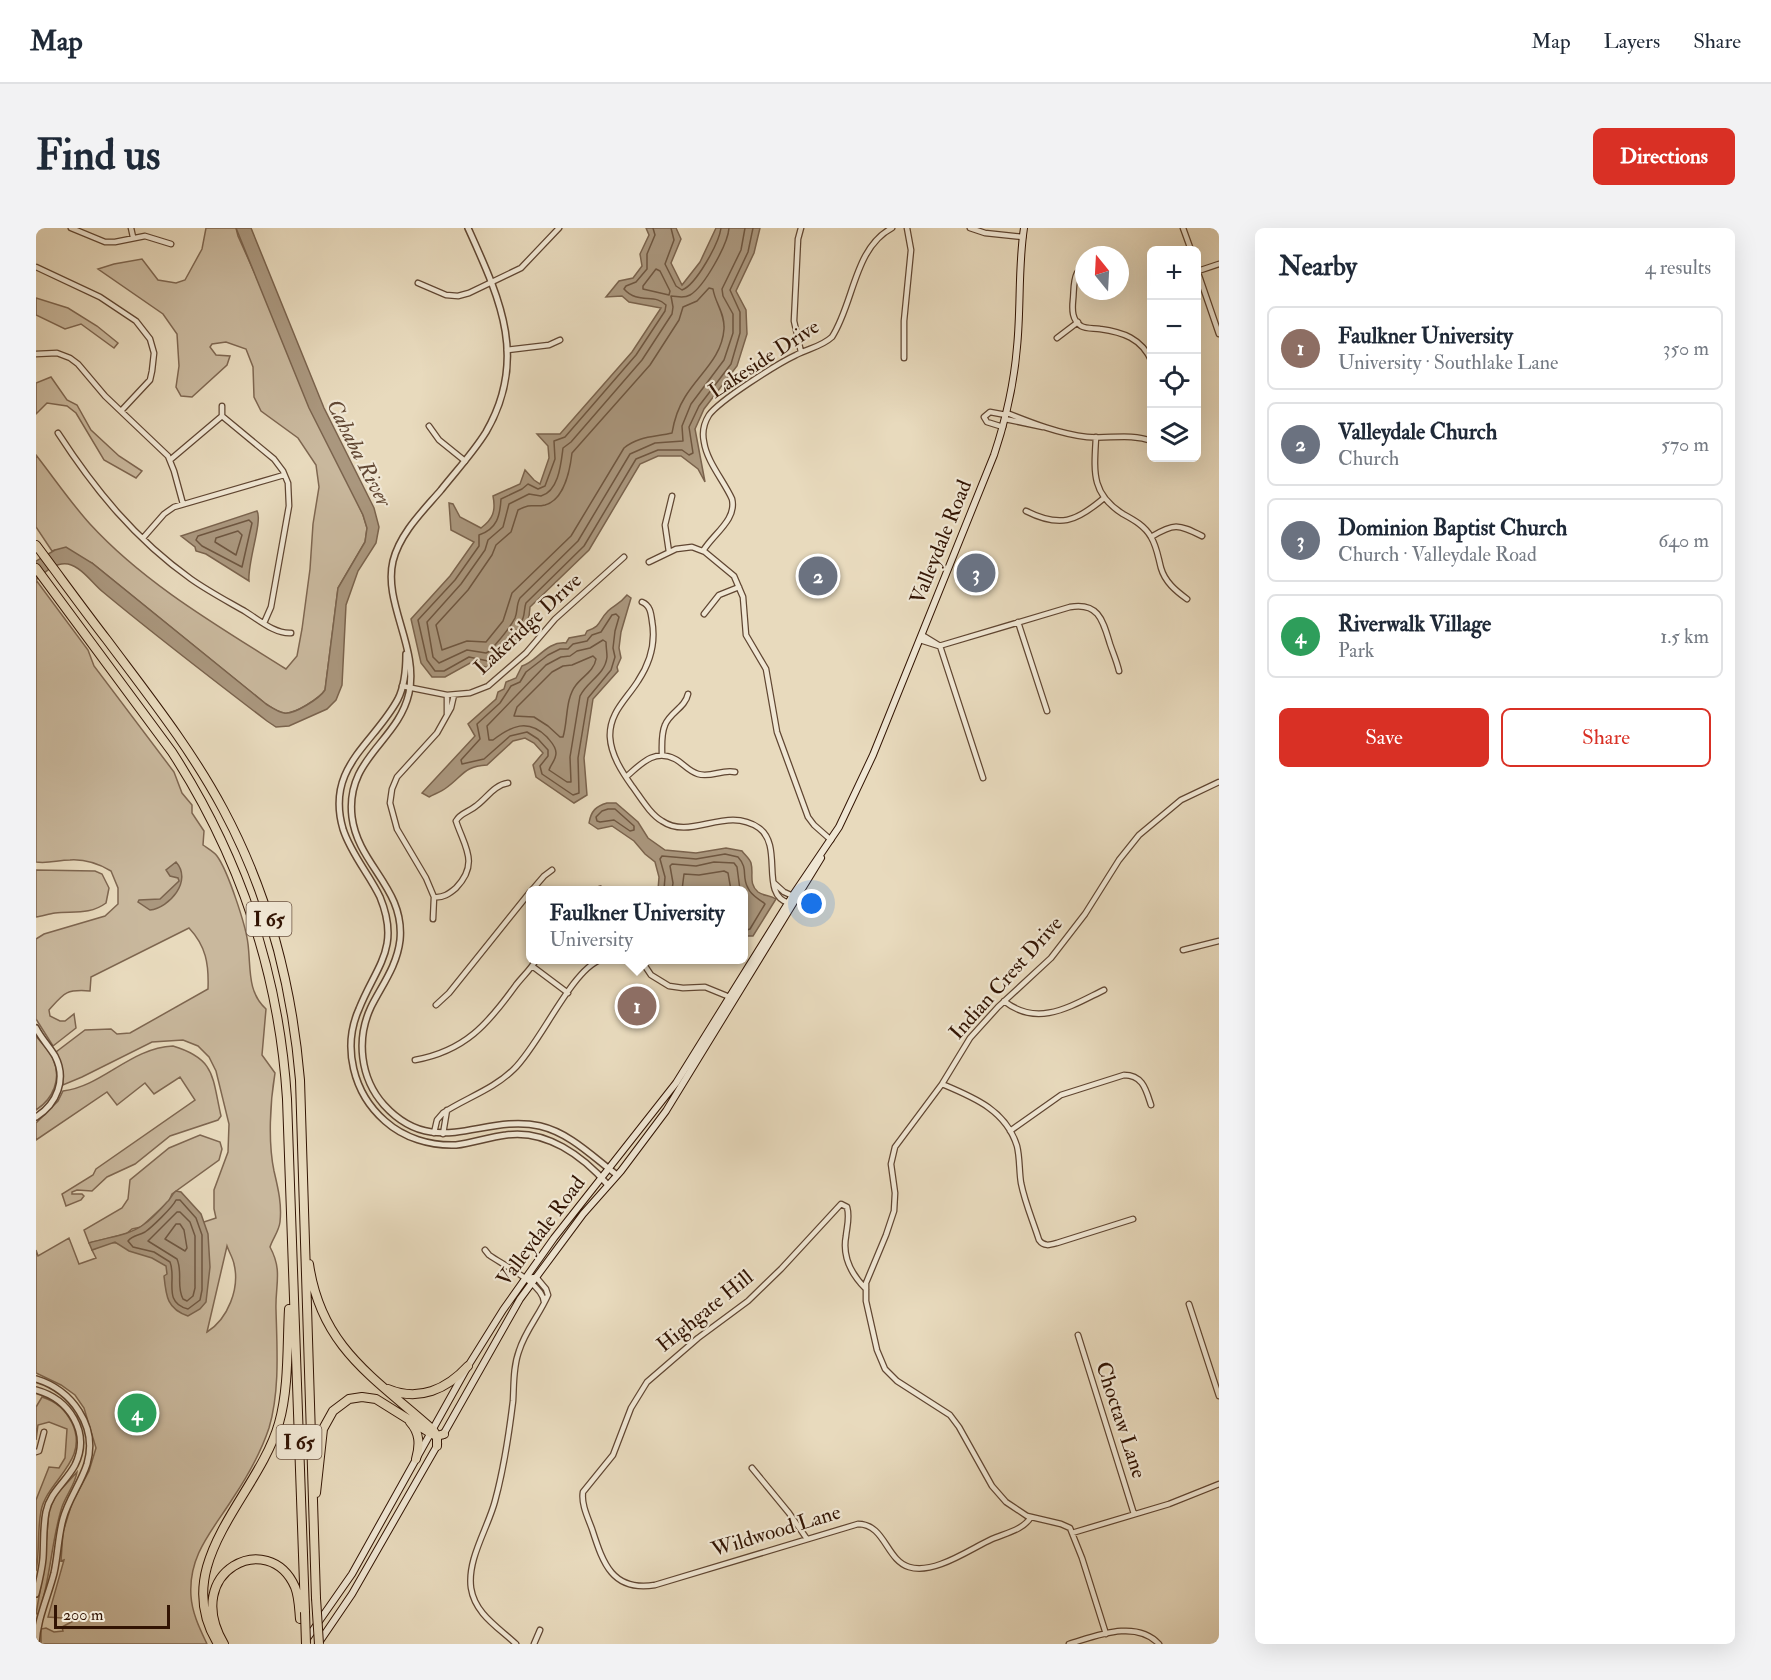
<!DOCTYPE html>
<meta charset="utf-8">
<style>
body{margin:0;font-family:"IM FELL Double Pica",serif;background:#f2f2f3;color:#1f2937}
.controls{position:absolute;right:18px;top:18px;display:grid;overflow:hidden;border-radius:9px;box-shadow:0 6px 24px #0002}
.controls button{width:54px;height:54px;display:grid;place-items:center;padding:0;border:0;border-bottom:2px solid #e0e1e3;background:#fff;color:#1f2937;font:30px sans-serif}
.compass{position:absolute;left:1039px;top:18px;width:54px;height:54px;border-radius:50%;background:#fff;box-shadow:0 6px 24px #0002;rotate:342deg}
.scale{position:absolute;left:18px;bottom:15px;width:116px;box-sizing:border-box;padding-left:6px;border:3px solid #321403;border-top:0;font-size:16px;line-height:21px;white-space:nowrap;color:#321403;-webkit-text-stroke:4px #f0e7d4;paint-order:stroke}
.you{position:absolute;left:776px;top:676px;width:21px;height:21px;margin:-15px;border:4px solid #fff;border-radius:50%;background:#1a73e8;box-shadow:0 0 0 9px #1a73e833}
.badge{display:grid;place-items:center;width:39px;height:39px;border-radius:50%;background:#d93025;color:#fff;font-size:20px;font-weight:700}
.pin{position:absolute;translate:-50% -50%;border:3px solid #fff;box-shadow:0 2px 6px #0006}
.popup{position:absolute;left:490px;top:658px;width:222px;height:78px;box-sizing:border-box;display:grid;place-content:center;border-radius:9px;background:#fff;filter:drop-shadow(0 2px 4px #0005);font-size:20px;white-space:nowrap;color:#747a83}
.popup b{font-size:22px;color:#1f2937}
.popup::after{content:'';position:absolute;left:50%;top:100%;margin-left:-12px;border:12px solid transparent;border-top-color:#fff}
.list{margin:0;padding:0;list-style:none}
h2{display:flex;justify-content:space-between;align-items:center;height:78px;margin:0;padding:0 24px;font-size:26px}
h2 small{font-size:20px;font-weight:400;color:#747a83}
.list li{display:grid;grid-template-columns:39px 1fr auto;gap:18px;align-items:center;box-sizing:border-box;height:84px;margin:0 12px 12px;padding:0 12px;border:2px solid #e0e1e3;border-radius:9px}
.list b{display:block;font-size:22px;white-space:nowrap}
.list p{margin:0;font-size:20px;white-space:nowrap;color:#747a83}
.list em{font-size:20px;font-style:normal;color:#747a83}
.actions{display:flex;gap:12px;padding:18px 24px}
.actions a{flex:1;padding:14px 0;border:2px solid #d93025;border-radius:9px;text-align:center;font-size:21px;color:#d93025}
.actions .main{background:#d93025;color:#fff}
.icon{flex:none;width:33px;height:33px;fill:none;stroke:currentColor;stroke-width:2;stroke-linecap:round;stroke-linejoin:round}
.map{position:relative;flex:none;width:1183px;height:1416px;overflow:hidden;border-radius:9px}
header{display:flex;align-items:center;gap:36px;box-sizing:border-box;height:84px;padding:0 30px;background:#fff;border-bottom:2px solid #e0e1e3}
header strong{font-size:28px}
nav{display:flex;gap:33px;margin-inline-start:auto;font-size:21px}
.intro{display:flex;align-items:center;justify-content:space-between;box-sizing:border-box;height:144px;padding:0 36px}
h1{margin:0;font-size:42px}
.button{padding:15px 27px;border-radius:9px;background:#d93025;color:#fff;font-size:21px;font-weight:700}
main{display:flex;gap:36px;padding:0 36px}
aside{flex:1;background:#fff;border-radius:9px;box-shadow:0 6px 24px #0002}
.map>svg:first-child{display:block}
.green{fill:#c9b89d;stroke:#7e6650;stroke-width:1.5;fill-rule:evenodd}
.water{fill:#aa977e;stroke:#7a634d;stroke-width:1.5}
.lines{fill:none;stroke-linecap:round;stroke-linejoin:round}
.shore{stroke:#6e5640;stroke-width:1.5}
.minor-casing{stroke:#604632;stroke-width:7}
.tertiary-casing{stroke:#604632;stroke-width:8}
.secondary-casing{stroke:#321403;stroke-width:8}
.motorway-casing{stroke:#321403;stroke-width:10}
.minor{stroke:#f0e7d4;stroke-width:4.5}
.tertiary{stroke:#f0e7d4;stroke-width:5}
.secondary{stroke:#f0e7d4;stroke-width:6}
.motorway{stroke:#e8dabd;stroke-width:8}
.motorway-bridge-casing{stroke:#321403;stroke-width:10;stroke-linecap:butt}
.motorway-bridge{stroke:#e8dabd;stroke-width:8}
.labels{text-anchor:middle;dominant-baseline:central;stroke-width:4.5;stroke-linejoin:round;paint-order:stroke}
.shield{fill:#f0e7d4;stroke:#6b5342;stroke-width:1.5}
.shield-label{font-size:20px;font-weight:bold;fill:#321403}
.street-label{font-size:21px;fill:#321403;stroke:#f0e7d4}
.water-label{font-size:22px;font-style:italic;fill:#624834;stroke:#f0e7d4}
</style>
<header>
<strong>Map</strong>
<nav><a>Map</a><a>Layers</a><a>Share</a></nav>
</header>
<div class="intro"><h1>Find us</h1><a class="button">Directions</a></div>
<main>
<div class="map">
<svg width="1183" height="1416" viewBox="0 0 1183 1416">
<rect width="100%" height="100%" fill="#e8dabd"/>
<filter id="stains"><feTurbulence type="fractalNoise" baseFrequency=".00333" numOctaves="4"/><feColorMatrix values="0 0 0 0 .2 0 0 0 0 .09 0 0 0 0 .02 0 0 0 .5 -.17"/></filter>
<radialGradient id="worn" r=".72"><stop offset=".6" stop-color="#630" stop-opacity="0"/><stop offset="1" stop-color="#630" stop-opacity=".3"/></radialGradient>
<path class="green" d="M170,0H200L202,8L327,287L331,300L329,314L302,360L289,462C284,470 258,487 248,485C242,484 235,479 230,476L56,335L19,322L16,323L0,299V227C18,250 35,275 54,296C109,356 182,398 250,441L261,428L266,401L274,341L277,296L283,259L280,237L262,210L225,183L218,169L217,139L210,121L190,114L176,116L174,119L180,127L194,128L191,137L156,169L145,168L140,159L143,138L141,106L127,86L62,41L78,36L106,31L122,52L140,55L149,52L166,21Z
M0,70L32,80L61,98L82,115L78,120L45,96L29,101L0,87Z
M15,149L31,172L41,177L55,202L83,228L106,243L100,250L68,232L40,185L31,178L11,175L0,186V155Z
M0,352L52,422L58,438L138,544L146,565L156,577V585L168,603L167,617C171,620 178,624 181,628C192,643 210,698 212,716C215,740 211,764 230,781L226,827L239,845C234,875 232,914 238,943C242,960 246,976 244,994C243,1003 237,1010 234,1019C247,1043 239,1057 240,1082C241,1120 244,1163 233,1200C225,1224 211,1249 197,1270C177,1302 152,1327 155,1368C156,1385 164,1401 171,1416H5V1401L10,1400L18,1404L27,1403L26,1399L41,1391L12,1389L28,1332L25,1333L27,1304L36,1275L53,1243L60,1220L48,1180L39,1167L25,1157L0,1145V1022L2,1028L33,1010L43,1036L60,1030L56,1022C69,1016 78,1010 90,1020L180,990L178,981V962L192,924L193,896L180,843L173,829L162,818L147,812L116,814L46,849L27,857L25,837L20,824L49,802L75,801L81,806L94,805L172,761C173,736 170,718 153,700L55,749L54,763C30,761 28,765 13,782L14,788L24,793H29L38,786L40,800L17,818L0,791V711L8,706L69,688L82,676V660L75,643C63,636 49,631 34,632C22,632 12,636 0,634ZM191,1018C193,1024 197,1030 198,1036C204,1060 192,1091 171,1104Z
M0,642L59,643L66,646L73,660L70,675C54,687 37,683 19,685C13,686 6,688 0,689Z
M0,808C6,815 14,823 17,831C26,851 17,871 0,882Z
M137,818C180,831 176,849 185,888L182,892L134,908L99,936L71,949L56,963L41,962L36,964V966H46L48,968L45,972L30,978L26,966L57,947L60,941L159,872L144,849L118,866L109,855L81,877L71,864L0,912V895L22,873L27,863C67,858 94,820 137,818Z
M164,907L184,914L186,921L183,932L136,966L133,973L105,999L96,1001L90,1006L53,1015L48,1002L86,980L92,971L94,952L133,920Z
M6,1169C21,1174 29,1181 36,1195C54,1233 11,1252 5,1283C1,1303 4,1323 0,1343V1272L13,1239L23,1240L29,1230L31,1201L13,1194L2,1197L0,1212V1179Z
M41,1244C39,1257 30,1267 26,1279C15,1313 15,1350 3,1385L0,1386L8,1340L13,1282L20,1267Z"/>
<path class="water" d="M200,0H215L288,180L338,280L343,299L340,315L322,343L310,377L306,457L300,472L291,481L253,498L240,499L231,493C176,451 121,409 67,364C57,356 46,339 32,336C19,334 9,344 0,352V333L19,322L30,319L56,335L230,476C235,479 242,484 248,485C258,487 284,470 289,462L302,360L329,314L331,300L327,287L273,180Z
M610,0H640L645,11L635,35L646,57L664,34L680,0H724L718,25L700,63L710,82L711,106L701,138L668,181L659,201L669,254L662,241L645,228H622L604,236L553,322L494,379C494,402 473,426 454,440L434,435L409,449H396L385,435L375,391L414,348L438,314L415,302L413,275L417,276L424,289L445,300C457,291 460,283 457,268L484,256L489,242L498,252L504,256L513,230L512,218L501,206H524L596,124L625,80L593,74L586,68L570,69L583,53L597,50L606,38L604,26L613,7Z
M221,283C227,292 211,336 213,353L170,326L160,323L159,319L145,308Z
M591,367L595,370L585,404L583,420L585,430L581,439L582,443L557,471L548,530L551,567L538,575L500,549L497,537L507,525L498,515L489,510L477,513L451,537C428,538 427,548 410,560C405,564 398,566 393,569L386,565L439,508L432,496L460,471L462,464L468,461L470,454L480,450L486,438C501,434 510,413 530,415L533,410L549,407L551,403C566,398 562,393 572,383C578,377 584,376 591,367Z
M571,575H580L602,594L612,610L629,622L660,625L690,620L706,623C709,627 714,631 715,635C718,646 712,655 722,664C727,668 734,667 740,671L717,708H708V662H622L623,649L619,634L609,626L598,613L576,598L562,601L553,595C555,583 560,578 571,575Z
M140,634C157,653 133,680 114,682L102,674L103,672L124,671L143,653L142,650L134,648L130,642Z
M140,963L145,964L165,986L172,1006L174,1039L170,1074L164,1081L152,1088C131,1081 130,1068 128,1048L131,1046L130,1038L116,1030L93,1023L79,1014L56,1022L53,1015C71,1009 92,1008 107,997C116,991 124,982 131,974C135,971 135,967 140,963Z"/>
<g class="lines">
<path class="shore" d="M617,0L619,7L611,26V41L600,54L590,58L588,61C602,77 619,65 630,77L629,83L600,127L529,209L518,213L519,231L509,258L502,261L492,256L486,261L465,271C464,288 461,301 443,307V318L419,352L382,392L391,432L399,443H408L433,429L452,433C466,425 482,405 487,390C489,385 488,380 490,375L548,318L600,231L622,222H646L653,227L657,225L653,199L663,178L695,136L704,105V84L694,62L712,24L717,0
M635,0L638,12L629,36L640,58L646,62C660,57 683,15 685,0
M693,0C692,16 668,59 654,67C647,71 641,68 635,68L637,79L636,86L606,132L535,214L527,220C525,235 523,263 505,268L493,266L473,276L467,299L452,312L449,322L425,356L391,394L397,429L403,435L431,422L450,425L454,423C463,412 473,402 479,390C482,383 480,377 484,370L542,313L594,226L619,215L647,213L646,198L655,176L688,132L697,105V86L687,68L686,61L705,22L709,0
M620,41L624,43L634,63L633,67L607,61V58Z
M673,60L677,61C679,75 689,85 688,101C686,130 663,146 649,169C642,180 638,193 636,205C619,209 602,208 588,220L535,308L476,365L467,393L450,414L431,413L406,422L400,397L432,362L456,327L460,317L475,304L482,282C497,274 496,280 509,277C528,272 534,242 536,225L614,137L643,92L647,79L661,73Z
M213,292L216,295L206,339L166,318L160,312L162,308Z
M202,303L206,307L200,327L179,314L180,310Z
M580,386L583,389L579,403L577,420L579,429L575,442L552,470L542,530L543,565L537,567L506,546L504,538L512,528V522L502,511L491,504L474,508L448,531L426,536L425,532L444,511L441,496L464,475L475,458L484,454L490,444L512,427L524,421H532L537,416L551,413L556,407L565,404L576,387Z
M567,412L570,414C570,419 571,424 571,429C569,447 551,453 544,468L534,529L535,554H531L513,542C515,536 520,532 520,525C520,518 515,514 511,509C492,490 475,498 457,512H453L451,498L510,437L525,429L534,428L541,423L554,420Z
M557,428L560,431C558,443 547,448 540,457C529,471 532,493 527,509H524L512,498L498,489L478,488L481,479L516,444L527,438L536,437Z
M572,581H579L598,598V602L594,603L578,592L564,594L561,593L560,589L566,583Z
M628,662L629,649L624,631L626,628L660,631L689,626L702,629C713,641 705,648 712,660C716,669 724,671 729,676L714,701L708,703
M636,662L637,655L634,638L636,636L660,638L678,634L698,635L701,639L704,662
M646,662L648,646L663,647L688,643L692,645L695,662
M140,972H144L160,990L166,1007V1062L164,1072L152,1081C126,1075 141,1050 134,1034L118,1024L97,1019L92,1013C97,1007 102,1008 109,1004C115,1000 137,979 140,972Z
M141,984H144L154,994L159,1008V1060L157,1068L151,1073L147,1071C140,1058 147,1045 141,1031L112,1013Z
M140,996H144L148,1002L151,1020L149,1023L129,1011Z"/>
<defs>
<path id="minor" d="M35,0L69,14H79L109,8L135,16
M95,0L97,9
M765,0L762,11L758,93L765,124
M934,0L949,5L987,9
M1147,0L1155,22
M0,39L64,69L100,93L114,111L118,125L116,143L114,152L85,183
M1160,39L1183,106
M1162,43L1183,36
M1041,45C1037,53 1038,63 1037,72C1036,82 1036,92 1045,98C1050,101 1058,100 1064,101C1086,104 1106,110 1116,134
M382,55L410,67L422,68L433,65L485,40L523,0
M1021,110L1042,94
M471,122L513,117L524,112
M0,126L21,125L34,130L42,136L69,168L132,228L138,243L147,276
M868,130V93L875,22L871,0
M971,185C996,195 1024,206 1051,209C1073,211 1094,205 1116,213
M186,188L238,231L247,243L252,255L253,278L235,379L228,395
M186,188V178
M969,191L1007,199
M393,198L403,212L429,233
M967,199L951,194L948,189L954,184L970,187
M22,205C59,262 99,311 155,351C172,363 191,373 210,384C223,392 239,406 255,405
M1060,209C1058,244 1055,266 1087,286C1098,292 1109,298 1115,309C1121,319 1122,329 1125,340C1129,354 1140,363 1151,371
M134,232L186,188
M990,283C1024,300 1040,294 1068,270
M1115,309C1138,295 1142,296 1166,308
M107,310L128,286L138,279L248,247
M667,323C677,306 701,292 696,271C688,253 671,234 668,214C666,205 668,195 673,187C684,172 741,136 760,127C773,120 785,119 796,109C818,75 818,20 856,0
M633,324L629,297L636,268
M613,334L640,321L656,319L669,324L698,348L707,369L710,407L730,441L741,504L772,589L778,597L795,612
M606,374C614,377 615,385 616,393C620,415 614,435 602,453C590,472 573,485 574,509C575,527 586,544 596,558C605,570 614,586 626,593C655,613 690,577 723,600C748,618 723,667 753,675
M668,386L683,367L703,359
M982,394L1011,483
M886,407L904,418
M884,412L903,418L1034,379C1063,374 1067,393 1074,416C1077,425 1081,434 1083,443
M904,418L947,550
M366,458L411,467L434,465L452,458L490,425L519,391L588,329
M411,486V467
M626,527C626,518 625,506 629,497C634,484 649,480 652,466
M590,549C604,537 618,520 639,531C647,535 652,543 662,546C675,550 686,541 699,544
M420,593C424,585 433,584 440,578C451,570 458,557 472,555
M738,655L748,664L757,668
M496,662L508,648L516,642
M562,662L564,661
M398,669C407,670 413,666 420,660C444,635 428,618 420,593
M397,691L398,669L390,650L361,601L354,575L356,561L361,549L401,505L415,480L418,467
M1147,722L1183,713
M588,732L607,735L615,747L633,758L647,760L669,759L696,770
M496,738L532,765
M968,773C1002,800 1035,778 1068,762
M400,777L413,765L494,664
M379,832C429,823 452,796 480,757C487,748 495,741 500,732
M906,856C937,869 970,882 981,918C984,930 983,943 985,955C989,975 997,993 1003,1012C1008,1019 1014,1017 1021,1015L1097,991
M974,903L1025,867L1088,847C1107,847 1110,862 1115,877
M398,905L401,892L407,885C430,870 458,861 478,841C504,816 535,743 564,732
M407,906L411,882
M449,1022L453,1027C467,1037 507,1056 508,1074
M830,1061C815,1046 806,1029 810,1008C811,998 814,989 811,979L805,976L745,1041L712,1073L662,1110L611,1154L595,1180L577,1227L547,1264C545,1276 552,1290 556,1301C567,1335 576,1364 619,1357L822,1296C849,1296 850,1332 873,1339C898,1347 934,1321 956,1311C970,1305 987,1302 995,1289
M1153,1076L1183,1168
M1042,1107L1098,1286
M0,1224L3,1223L8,1204
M716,1240L753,1285L771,1311
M1036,1305L1133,1276L1183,1256
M1070,1406L1046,1330L1034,1300L1025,1296L991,1288L970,1274L956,1258L923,1199L914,1187L861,1153L849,1141L841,1122L830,1073V1055L850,1007L858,983L859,965L855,936L859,919L906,856L934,810L962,779L1015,730L1049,686L1083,632L1103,607L1145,572L1183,554
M480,1416C462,1399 439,1386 435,1360C431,1331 452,1300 459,1273C468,1240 473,1206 477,1173C478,1157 477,1139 483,1123C489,1103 504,1086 512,1067L510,1061L500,1049L489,1050
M498,1416L504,1402
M1033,1416C1060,1408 1100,1391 1123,1416"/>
<path id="tertiary" d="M432,0C463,69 493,130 450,204C437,225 420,243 405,262C387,283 364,305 357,333C347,375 383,420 373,465C362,514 309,530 316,589C322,637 369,660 364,712C361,738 346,757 335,779C320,811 324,850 348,877C399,933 447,885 504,898C534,905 557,929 581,947
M370,426C370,441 369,457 362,471C338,516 289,539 307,601C315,626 333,646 344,669C365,720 340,738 323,781C306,819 317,865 349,893C368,910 394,918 420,917C437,915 453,909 470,907C510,901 547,928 572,957
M0,800C5,810 13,818 19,828C31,851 21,876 0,889
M0,1151C36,1162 62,1198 51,1236C45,1255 32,1272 27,1291C22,1309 22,1327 18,1345C12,1369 1,1391 0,1416
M0,1162C33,1171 55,1204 39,1237C30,1254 14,1264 10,1284C7,1299 8,1315 7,1330C6,1342 3,1354 0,1366"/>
<path id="secondary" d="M407,1207L484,1071L547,986L585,943L630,883L785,630
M270,1412L316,1346L432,1138L467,1082L518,1010L640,855L757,667L803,599L837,527L958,227C970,191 978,156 981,119C985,80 982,39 988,0
M282,1416L316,1366L402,1216"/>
<path id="motorway" d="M0,317C24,349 47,381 71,412C112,467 155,521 187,581C232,665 256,757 264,852L280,1370
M0,340L136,524C204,629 243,745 251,871L269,1384
M273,1036C285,1120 339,1150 397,1202L401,1208V1218
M352,1161C383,1174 411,1161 432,1138
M374,1194C384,1205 384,1217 380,1231
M280,1265L287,1201L297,1183L313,1171L326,1169L340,1171L396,1206L401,1208L408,1206
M182,1416C132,1335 222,1269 243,1195C253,1160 251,1117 253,1081
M188,1416C145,1343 233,1300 259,1359C263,1369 263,1380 264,1391"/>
</defs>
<use href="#minor" class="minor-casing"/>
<use href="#tertiary" class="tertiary-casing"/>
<use href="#secondary" class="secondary-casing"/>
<use href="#motorway" class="motorway-casing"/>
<use href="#minor" class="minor"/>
<use href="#tertiary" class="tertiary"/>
<use href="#secondary" class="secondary"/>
<use href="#motorway" class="motorway"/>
<defs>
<path id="motorway-bridge" d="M280,1370L283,1416
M269,1384L270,1416"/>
</defs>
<use href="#motorway-bridge" class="motorway-bridge-casing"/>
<use href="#motorway-bridge" class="motorway-bridge"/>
</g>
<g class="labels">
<g class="shield">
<rect x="210.5" y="674" width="45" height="34" rx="4.5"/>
<rect x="240.5" y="1197" width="45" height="34" rx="4.5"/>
</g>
<g class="shield-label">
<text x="233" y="691">I 65</text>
<text x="263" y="1214">I 65</text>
</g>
<g class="street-label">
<text transform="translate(728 131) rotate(-33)">Lakeside Drive</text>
<text transform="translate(905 314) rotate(-68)">Valleydale Road</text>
<text transform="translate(492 396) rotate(-43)">Lakeridge Drive</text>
<text transform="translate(970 750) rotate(-48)">Indian Crest Drive</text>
<text transform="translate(505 1003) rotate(-53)">Valleydale Road</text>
<text transform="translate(669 1083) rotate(-39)">Highgate Hill</text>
<text transform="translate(1085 1192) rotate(72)">Choctaw Lane</text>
<text transform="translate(740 1303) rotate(-17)">Wildwood Lane</text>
</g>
<g class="water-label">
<text transform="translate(323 225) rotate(63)">Cahaba River</text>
</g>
</g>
<rect width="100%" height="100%" filter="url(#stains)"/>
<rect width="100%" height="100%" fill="url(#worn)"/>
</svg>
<div class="controls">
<button>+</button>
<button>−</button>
<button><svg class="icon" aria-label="locate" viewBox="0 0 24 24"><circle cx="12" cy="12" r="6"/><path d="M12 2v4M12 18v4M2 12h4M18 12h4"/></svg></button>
<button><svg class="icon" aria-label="layers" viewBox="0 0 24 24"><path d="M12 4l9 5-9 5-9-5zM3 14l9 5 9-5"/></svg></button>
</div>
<svg class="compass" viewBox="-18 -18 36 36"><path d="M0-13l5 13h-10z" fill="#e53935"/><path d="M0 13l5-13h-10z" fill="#747a83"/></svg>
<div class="scale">200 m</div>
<div class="you"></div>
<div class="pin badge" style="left:601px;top:778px;background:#8d6e63">1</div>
<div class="popup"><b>Faulkner University</b>University</div>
<div class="pin badge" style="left:782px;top:348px;background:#6b7280">2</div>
<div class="pin badge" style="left:940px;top:345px;background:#6b7280">3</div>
<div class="pin badge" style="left:101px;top:1185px;background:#2e9e5b">4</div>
</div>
<aside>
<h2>Nearby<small>4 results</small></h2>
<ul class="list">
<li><span class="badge" style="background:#8d6e63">1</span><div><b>Faulkner University</b><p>University · Southlake Lane</p></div><em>350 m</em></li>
<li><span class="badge" style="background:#6b7280">2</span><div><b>Valleydale Church</b><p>Church</p></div><em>570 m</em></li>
<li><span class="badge" style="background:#6b7280">3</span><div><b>Dominion Baptist Church</b><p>Church · Valleydale Road</p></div><em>640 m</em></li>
<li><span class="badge" style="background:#2e9e5b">4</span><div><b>Riverwalk Village</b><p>Park</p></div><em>1.5 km</em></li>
</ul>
<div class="actions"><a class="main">Save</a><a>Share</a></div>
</aside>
</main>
